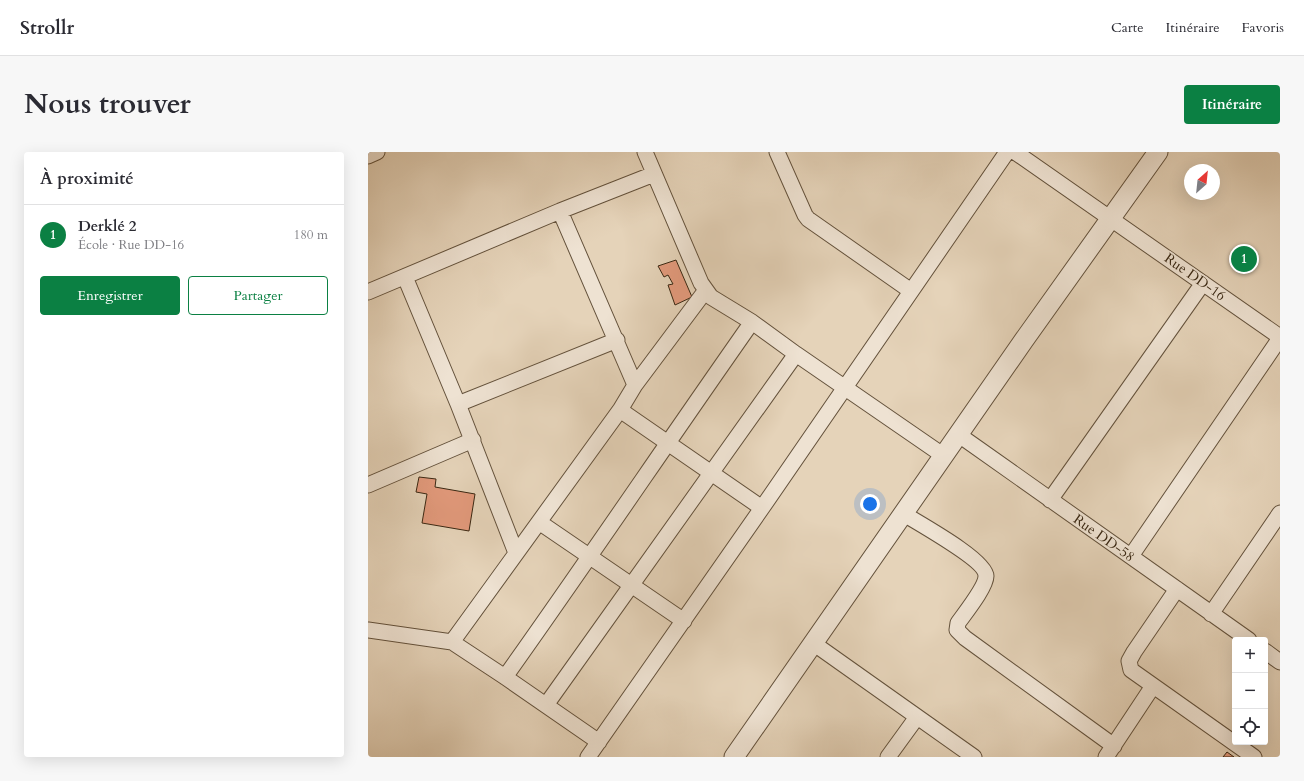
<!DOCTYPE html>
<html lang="fr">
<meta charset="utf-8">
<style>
body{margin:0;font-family:Cardo,serif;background:#f7f7f7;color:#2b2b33}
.controls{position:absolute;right:12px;bottom:12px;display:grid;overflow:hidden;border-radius:4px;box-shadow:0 4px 16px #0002}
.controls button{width:36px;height:36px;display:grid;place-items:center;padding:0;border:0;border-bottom:1px solid #e1e1e2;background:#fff;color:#2b2b33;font:20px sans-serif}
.compass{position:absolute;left:816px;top:12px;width:36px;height:36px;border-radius:50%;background:#fff;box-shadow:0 4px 16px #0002;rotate:27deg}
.you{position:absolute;left:502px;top:352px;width:14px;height:14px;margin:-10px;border:3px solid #fff;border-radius:50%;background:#1a73e8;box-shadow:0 0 0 6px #1a73e833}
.badge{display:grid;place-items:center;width:26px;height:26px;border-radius:50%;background:#0b8043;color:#fff;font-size:13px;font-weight:700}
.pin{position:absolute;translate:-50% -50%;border:2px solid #fff;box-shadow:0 1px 4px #0006}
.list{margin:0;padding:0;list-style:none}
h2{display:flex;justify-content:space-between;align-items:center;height:52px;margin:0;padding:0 16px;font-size:17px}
h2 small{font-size:13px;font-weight:400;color:#7c7c81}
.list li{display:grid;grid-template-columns:26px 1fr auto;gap:12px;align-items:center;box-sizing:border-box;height:60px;padding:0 16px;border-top:1px solid #e1e1e2}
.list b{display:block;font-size:15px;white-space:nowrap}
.list p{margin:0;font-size:13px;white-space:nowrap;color:#7c7c81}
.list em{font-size:13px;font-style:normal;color:#7c7c81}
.actions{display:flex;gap:8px;padding:12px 16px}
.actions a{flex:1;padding:9px 0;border:1px solid #0b8043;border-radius:4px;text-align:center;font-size:14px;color:#0b8043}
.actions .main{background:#0b8043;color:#fff}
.icon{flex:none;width:22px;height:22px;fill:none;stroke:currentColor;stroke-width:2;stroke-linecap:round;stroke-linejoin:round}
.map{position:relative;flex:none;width:912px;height:605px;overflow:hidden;border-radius:4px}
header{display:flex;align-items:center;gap:24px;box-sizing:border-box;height:56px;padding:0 20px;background:#fff;border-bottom:1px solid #e1e1e2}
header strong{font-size:19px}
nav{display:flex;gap:22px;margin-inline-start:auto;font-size:14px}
.intro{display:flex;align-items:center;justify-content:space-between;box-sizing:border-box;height:96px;padding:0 24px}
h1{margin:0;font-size:28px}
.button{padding:10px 18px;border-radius:4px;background:#0b8043;color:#fff;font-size:14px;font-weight:700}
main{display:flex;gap:24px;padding:0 24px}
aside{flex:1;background:#fff;border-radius:4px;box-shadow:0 4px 16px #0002}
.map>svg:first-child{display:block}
.building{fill:#e39a7c;stroke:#392712}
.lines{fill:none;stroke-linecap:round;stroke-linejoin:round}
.minor-casing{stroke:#64523c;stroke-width:17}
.tertiary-casing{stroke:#64523c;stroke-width:21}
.minor{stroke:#eee2d2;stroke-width:15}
.tertiary{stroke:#eee2d2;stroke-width:19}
.labels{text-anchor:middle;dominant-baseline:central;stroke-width:3.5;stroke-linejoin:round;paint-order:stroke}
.street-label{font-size:14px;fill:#392712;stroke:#eee2d2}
</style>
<header>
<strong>Strollr</strong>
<nav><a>Carte</a><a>Itinéraire</a><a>Favoris</a></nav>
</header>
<div class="intro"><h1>Nous trouver</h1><a class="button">Itinéraire</a></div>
<main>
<aside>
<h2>À proximité<small></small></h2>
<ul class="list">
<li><span class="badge">1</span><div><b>Derklé 2</b><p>École · Rue DD-16</p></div><em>180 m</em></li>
</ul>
<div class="actions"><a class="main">Enregistrer</a><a>Partager</a></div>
</aside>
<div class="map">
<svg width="912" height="605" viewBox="0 0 912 605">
<rect width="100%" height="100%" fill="#e5d3b9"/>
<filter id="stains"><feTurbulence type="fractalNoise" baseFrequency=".005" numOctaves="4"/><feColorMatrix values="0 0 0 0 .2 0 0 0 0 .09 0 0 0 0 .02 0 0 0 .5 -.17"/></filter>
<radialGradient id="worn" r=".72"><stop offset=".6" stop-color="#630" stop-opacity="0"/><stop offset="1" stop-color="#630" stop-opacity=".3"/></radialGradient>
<path class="building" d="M308,108L324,145L307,153L300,133L305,132L300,123L296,125L290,114Z
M51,325L68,327L67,335L107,342L101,379L54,371L59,342L48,340Z
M859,600L866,605H855Z"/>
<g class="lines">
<defs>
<path id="minor" d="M277,0L333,131L343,145L384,170L428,202L576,304
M409,0L437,63L440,67L543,139
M647,0L912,185
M0,4L9,0
M192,59L267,233
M37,125L90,252L148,401
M0,140L192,59L286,22
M90,252L249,188
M252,258L394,356
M591,283L881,488
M0,333L105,288
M682,348L835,131
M536,362C550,371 618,408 618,424C618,435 597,461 590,471L589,478L597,486L746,594
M171,370L316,469
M763,404L912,186
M809,437L766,500L761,509L763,518L886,605
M843,462L912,361
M0,478L84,490L137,525L231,590
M84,490L252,258L267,233L338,138
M445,491L606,605
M897,499L912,510
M137,525C221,407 301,288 384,170
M178,553L428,202
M220,605L394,356L639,0
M520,605L549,565
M738,605L785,534"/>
<path id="tertiary" d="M366,605L656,188L790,0"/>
</defs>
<use href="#minor" class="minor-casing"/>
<use href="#tertiary" class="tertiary-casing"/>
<use href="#minor" class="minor"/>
<use href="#tertiary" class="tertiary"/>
</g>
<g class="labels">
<g class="street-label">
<text transform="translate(827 125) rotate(35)">Rue DD-16</text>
<text transform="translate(736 386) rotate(35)">Rue DD-58</text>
</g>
</g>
<rect width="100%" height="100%" filter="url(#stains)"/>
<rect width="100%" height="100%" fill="url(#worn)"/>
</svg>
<div class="controls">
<button>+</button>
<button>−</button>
<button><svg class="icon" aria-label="locate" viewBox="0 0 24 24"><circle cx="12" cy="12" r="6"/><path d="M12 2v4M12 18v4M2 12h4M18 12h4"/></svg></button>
</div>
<svg class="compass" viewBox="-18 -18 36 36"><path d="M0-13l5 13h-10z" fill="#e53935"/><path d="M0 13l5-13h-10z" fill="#7c7c81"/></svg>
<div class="you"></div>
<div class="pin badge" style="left:876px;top:107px">1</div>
</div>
</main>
